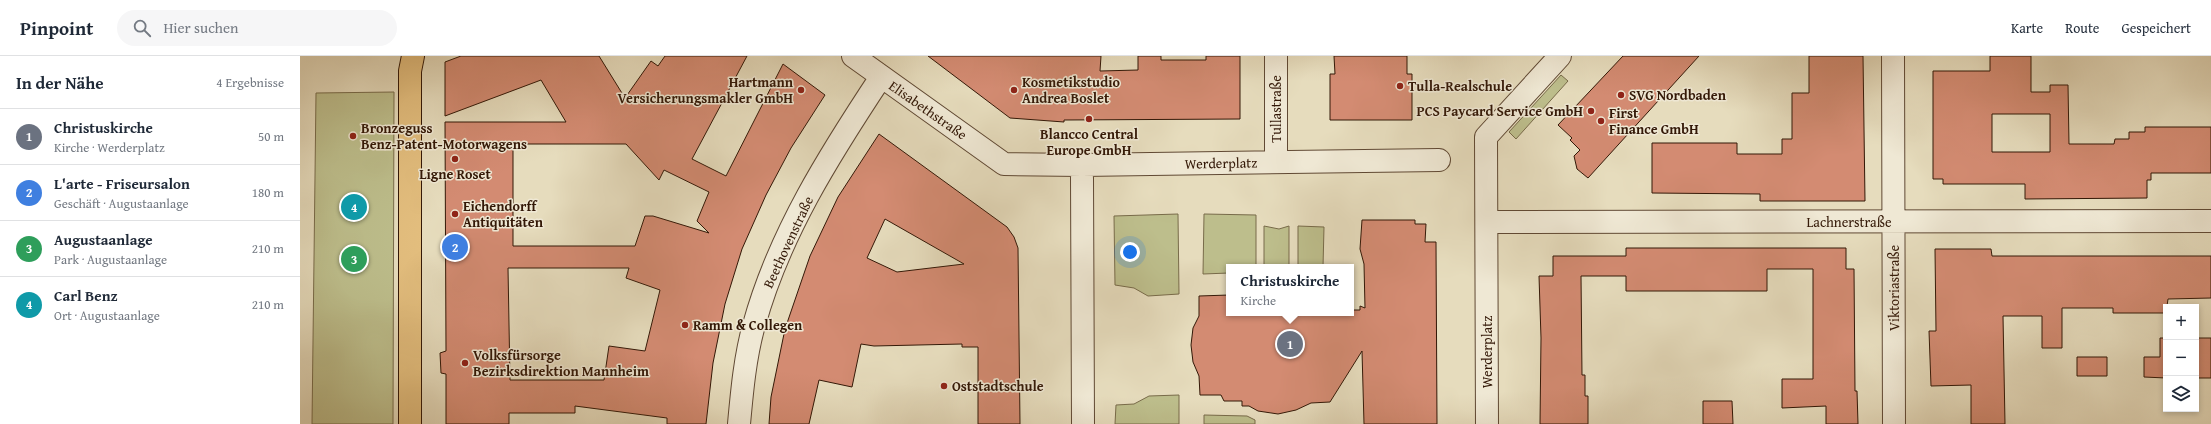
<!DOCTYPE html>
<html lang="de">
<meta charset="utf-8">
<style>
body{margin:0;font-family:"Gentium Book Plus",serif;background:#f6f6f7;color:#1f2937}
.controls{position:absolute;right:12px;bottom:12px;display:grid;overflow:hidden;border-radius:0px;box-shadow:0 2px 6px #0003}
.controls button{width:36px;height:36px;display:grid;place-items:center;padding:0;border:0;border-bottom:1px solid #e0e1e3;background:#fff;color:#1f2937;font:20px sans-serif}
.you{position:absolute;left:830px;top:196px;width:14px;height:14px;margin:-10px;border:3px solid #fff;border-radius:50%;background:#1a73e8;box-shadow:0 0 0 6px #1a73e833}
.badge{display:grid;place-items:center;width:26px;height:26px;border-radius:50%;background:#0b8043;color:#fff;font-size:13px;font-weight:700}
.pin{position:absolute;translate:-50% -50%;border:2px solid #fff;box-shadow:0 1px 4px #0006}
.popup{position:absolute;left:926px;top:208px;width:128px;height:52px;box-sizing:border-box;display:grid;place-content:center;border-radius:0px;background:#fff;filter:drop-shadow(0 1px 3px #0005);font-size:13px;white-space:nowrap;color:#747a83}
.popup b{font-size:15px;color:#1f2937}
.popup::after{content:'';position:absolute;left:50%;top:100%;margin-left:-8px;border:8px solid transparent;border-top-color:#fff}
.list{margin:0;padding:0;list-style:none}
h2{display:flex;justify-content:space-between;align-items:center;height:52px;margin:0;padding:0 16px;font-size:17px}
h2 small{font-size:13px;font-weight:400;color:#747a83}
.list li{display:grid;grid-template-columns:26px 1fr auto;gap:12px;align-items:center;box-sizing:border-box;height:56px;padding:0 16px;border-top:1px solid #e0e1e3}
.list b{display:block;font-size:15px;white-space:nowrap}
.list p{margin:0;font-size:13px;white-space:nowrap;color:#747a83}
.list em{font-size:13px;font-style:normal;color:#747a83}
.icon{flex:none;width:22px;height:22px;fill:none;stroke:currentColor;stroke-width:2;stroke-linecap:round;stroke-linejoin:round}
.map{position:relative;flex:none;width:1911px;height:368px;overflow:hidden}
header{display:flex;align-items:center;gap:24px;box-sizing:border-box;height:56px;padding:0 20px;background:#fff;border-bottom:1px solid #e0e1e3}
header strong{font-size:19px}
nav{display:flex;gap:22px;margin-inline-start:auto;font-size:14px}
.search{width:280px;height:36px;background:#f6f6f7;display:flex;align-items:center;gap:10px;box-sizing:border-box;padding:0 14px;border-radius:22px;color:#747a83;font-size:15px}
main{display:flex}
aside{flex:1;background:#fff}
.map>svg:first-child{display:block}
.green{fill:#bdbe8c;stroke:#786b4a}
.building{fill:#d38b72;stroke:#331807;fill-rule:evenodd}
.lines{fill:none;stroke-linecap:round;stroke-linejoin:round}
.minor-casing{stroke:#604934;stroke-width:24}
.primary-casing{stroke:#331807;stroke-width:24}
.minor{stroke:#efe8d4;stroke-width:22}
.primary{stroke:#e3be7e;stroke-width:22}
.poi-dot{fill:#8f2418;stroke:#efe8d4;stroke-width:1.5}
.labels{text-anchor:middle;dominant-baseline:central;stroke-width:3;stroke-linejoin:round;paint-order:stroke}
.poi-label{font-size:14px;font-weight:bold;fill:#331807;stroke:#efe8d4;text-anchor:start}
.street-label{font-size:14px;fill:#331807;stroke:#efe8d4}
</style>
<header>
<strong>Pinpoint</strong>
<div class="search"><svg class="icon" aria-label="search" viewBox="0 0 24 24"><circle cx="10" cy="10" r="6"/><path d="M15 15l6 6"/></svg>Hier suchen</div>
<nav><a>Karte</a><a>Route</a><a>Gespeichert</a></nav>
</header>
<main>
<aside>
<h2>In der Nähe<small>4 Ergebnisse</small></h2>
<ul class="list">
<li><span class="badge" style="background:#6b7280">1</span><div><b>Christuskirche</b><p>Kirche · Werderplatz</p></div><em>50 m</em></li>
<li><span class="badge" style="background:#3f7fe0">2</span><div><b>L'arte - Friseursalon</b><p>Geschäft · Augustaanlage</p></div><em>180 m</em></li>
<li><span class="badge" style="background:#2e9e5b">3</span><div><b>Augustaanlage</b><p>Park · Augustaanlage</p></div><em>210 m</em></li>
<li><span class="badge" style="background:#0f9aa8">4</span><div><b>Carl Benz</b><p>Ort · Augustaanlage</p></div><em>210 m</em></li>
</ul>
</aside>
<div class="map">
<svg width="1911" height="368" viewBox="0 0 1911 368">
<rect width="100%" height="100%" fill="#e6dcbd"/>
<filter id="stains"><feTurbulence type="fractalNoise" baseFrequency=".005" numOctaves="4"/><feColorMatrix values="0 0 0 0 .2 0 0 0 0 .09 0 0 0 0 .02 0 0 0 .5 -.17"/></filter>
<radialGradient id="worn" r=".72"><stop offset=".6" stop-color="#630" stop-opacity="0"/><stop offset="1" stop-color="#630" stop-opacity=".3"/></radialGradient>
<path class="green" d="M1261,19L1268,25L1216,83L1209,76Z
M94,36L93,368H12L16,37Z
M878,158L879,238L848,240L834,232L815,229L814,160Z
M904,158L956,159V211H929V217L903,218Z
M964,170L979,173L989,170V211H964Z
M998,170L1024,171L1023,211H998Z
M879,339V368H815L816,349L834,348L849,340Z
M904,359L947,360L955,364V368H904Z"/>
<path class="building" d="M161,0H299L325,42L351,5L358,10L365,0H447L392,103L426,120L483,8L525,39L491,92L466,139L442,193L425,248L413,307L406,368H367V362L275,350V357H209V368H146V318L141,317L140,297L146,295L145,66H266L241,24L145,60V6ZM213,88H326L359,124L364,114L409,136L397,165L409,177L353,160H345L335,190H213ZM208,212H329L326,222L360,234L345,295L309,290L304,324H210Z
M628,0H801L800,15L838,14V0H861V4H906V0H940V63L764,64V66L710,62Z
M1034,0H1107V18H1112V64H1030V18H1035Z
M1323,0H1399L1288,122L1277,113L1274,100L1280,94L1270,84L1272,82L1258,69Z
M1509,0H1563L1565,145H1460V138L1352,137V87H1437V98H1482V83H1492V37H1509Z
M1690,0H1731V36H1750V29H1768L1769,88H1814L1815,83H1829V76H1845V71H1911V117H1851V124H1847V142L1725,143V128H1643V123H1633V15H1690ZM1692,58H1750V96H1692Z
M579,78L707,171L714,181L718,192L720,368H678V291H662V288L574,290L561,288L552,331L519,324L509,368H469L471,341L485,273L510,200L538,141ZM585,163L664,208L597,216L567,202Z
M1062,164H1115V168H1126L1125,186H1136L1137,368H1064L1062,295L1030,346L1011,347L996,354L978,358L958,355L949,350H942V345H924L921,339H900L899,320L893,306L891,289L893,272L899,260V240L929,239V257H1051V254H1060V250L1065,252L1064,208L1060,193Z
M1326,192H1546V213H1554L1555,335H1557L1558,368H1526V350L1482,352V323H1513V213H1467V235H1326V220H1281L1282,319H1285V340H1288V368H1240L1241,282L1239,220H1253V200H1326Z
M1635,193H1691L1692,200H1911V242L1868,243L1866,257H1813V252H1762V292H1742V260H1703L1705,368H1671V329L1631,330L1629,275H1636Z
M1860,282H1866V322L1844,321V301H1860Z
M1896,282H1911V322H1896Z
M1777,301H1807V320H1777Z
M1403,345H1432L1433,368H1403Z"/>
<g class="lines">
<defs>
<path id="minor" d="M553,0L704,108L782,109L1139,104
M976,0V106
M1593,0L1594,368
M782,122L783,368
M1187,166L1911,165
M439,368C442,335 445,301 454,269C479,178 530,98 581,21
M1187,368L1186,81L1260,0"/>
<path id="primary" d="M110,368V15L113,0"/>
</defs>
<use href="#minor" class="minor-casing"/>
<use href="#primary" class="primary-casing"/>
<use href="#minor" class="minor"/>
<use href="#primary" class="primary"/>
</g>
<g class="poi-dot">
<circle cx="1100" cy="30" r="4"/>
<circle cx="501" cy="34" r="4"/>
<circle cx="714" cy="34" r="4"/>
<circle cx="1321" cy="39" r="4"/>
<circle cx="1291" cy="55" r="4"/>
<circle cx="789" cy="63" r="4"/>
<circle cx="1301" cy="65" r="4"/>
<circle cx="53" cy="80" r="4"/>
<circle cx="155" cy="103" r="4"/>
<circle cx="155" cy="158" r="4"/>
<circle cx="385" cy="269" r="4"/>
<circle cx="165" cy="307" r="4"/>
<circle cx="644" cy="330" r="4"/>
</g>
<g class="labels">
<g class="poi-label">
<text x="493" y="26" text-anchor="end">Hartmann<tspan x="493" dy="16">Versicherungsmakler GmbH</tspan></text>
<text x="722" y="26">Kosmetikstudio<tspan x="722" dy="16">Andrea Boslet</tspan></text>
<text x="1108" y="30">Tulla-Realschule</text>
<text x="1329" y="39">SVG Nordbaden</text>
<text x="1283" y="55" text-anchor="end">PCS Paycard Service GmbH</text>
<text x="1309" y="57">First<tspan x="1309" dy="16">Finance GmbH</tspan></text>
<text x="61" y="72">Bronzeguss<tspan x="61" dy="16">Benz-Patent-Motorwagens</tspan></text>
<text x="789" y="78" text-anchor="middle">Blancco Central<tspan x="789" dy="16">Europe GmbH</tspan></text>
<text x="155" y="118" text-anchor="middle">Ligne Roset</text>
<text x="163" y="150">Eichendorff<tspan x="163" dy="16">Antiquitäten</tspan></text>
<text x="393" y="269">Ramm &amp; Collegen</text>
<text x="173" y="299">Volksfürsorge<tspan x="173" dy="16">Bezirksdirektion Mannheim</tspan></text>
<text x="652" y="330">Oststadtschule</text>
</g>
<g class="street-label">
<text transform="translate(976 53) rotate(-90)">Tullastraße</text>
<text transform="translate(628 54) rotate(35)">Elisabethstraße</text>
<text transform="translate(921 107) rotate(-1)">Werderplatz</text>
<text x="1549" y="166">Lachnerstraße</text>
<text transform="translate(488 186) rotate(-65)">Beethovenstraße</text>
<text transform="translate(1594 232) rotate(-90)">Viktoriastraße</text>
<text transform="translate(1187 296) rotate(-90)">Werderplatz</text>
</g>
</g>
<rect width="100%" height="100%" filter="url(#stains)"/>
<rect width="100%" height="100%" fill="url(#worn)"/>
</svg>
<div class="controls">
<button>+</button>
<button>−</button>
<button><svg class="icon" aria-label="layers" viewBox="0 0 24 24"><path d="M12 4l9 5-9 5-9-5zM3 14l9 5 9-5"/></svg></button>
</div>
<div class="you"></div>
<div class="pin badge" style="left:990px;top:288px;background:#6b7280">1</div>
<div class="popup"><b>Christuskirche</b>Kirche</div>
<div class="pin badge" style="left:155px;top:191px;background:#3f7fe0">2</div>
<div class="pin badge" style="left:54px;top:203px;background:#2e9e5b">3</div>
<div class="pin badge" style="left:54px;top:151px;background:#0f9aa8">4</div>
</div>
</main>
